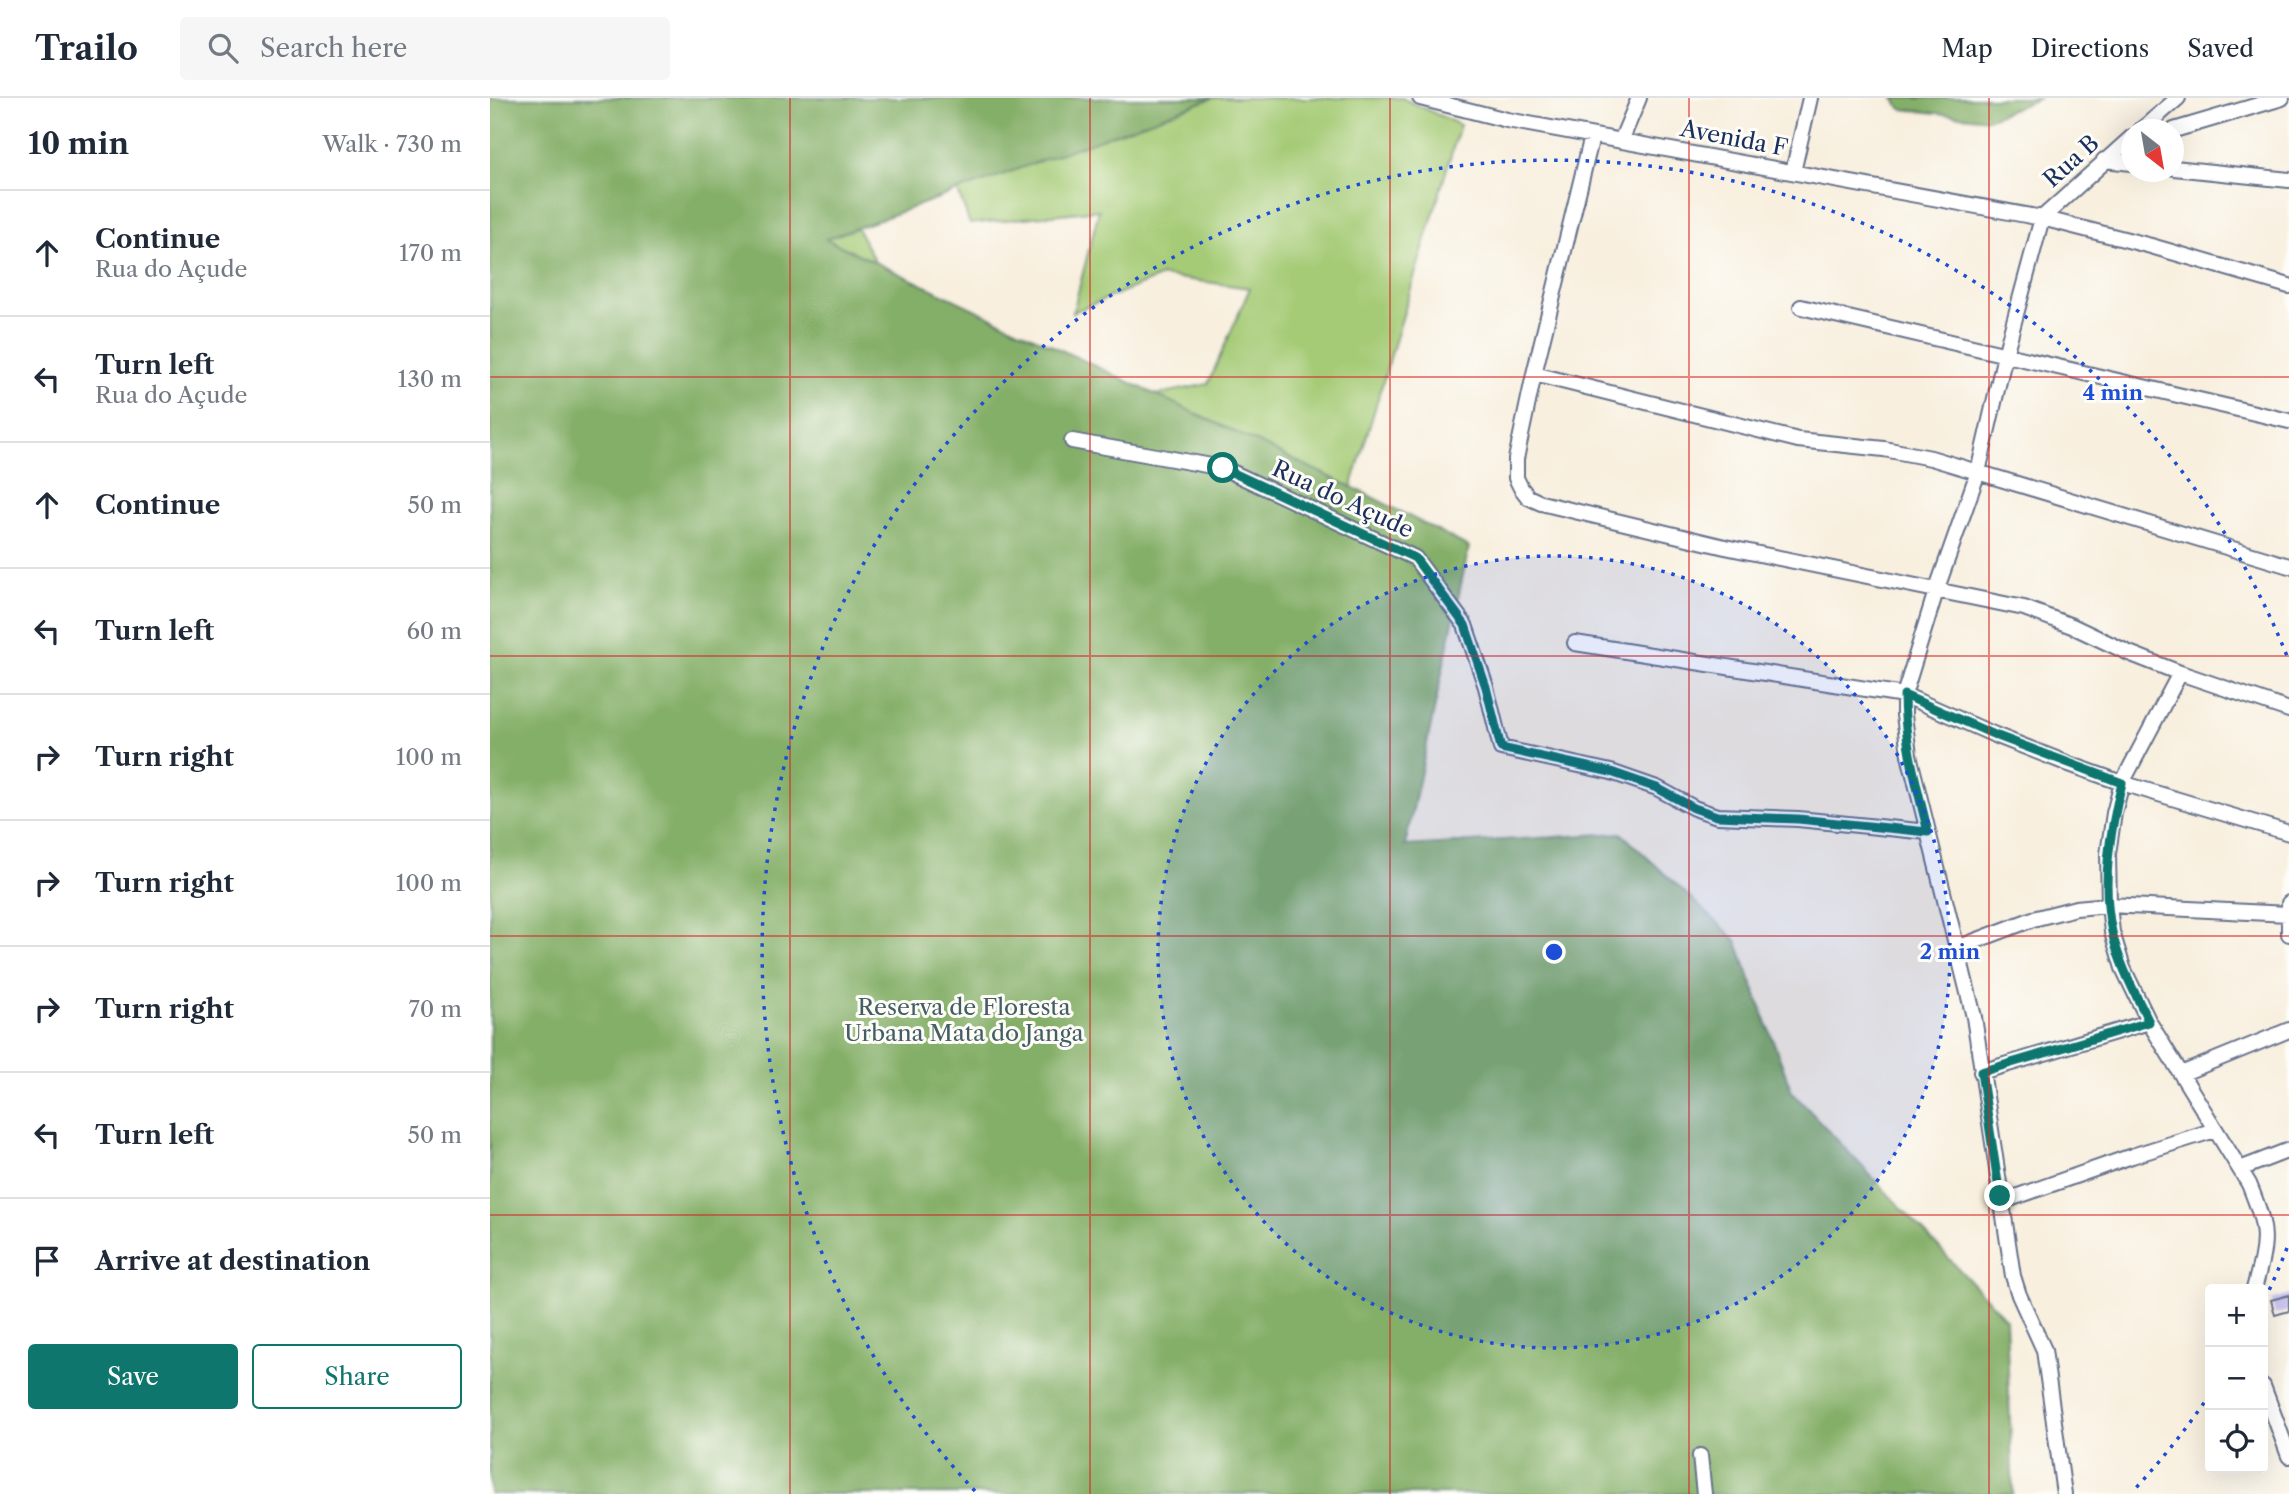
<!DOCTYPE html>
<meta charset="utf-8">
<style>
body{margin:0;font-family:"Libre Caslon Text",serif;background:#f6f6f7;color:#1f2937}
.controls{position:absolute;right:21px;bottom:21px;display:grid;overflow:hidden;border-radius:7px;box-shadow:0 7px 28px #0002}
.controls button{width:63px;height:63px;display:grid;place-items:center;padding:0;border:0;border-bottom:2px solid #e0e1e3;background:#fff;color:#1f2937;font:35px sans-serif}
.compass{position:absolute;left:1631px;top:21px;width:63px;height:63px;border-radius:50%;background:#fff;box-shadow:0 7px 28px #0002;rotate:149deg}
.stop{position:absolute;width:21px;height:21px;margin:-16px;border:5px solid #0f766e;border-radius:50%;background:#fff}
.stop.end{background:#0f766e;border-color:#fff;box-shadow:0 2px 7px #0008}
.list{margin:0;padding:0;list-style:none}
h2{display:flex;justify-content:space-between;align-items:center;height:91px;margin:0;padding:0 28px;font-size:30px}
h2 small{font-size:23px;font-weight:400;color:#747a83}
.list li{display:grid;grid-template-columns:46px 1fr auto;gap:21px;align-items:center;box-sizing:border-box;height:126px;padding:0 28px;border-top:2px solid #e0e1e3}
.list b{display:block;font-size:26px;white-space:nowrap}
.list p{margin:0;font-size:23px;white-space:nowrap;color:#747a83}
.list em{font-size:23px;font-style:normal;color:#747a83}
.actions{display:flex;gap:14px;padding:21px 28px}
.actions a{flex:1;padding:16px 0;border:2px solid #0f766e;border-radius:7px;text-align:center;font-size:24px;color:#0f766e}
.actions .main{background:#0f766e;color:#fff}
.icon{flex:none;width:38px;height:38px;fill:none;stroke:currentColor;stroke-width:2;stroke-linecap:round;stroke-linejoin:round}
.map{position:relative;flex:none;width:1799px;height:1396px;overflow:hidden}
header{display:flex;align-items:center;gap:42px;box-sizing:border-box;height:98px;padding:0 35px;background:#fff;border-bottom:2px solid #e0e1e3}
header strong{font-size:33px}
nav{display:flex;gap:38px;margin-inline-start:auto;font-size:24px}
.search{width:490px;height:63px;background:#f6f6f7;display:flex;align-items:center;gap:18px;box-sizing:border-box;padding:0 24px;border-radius:7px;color:#747a83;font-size:26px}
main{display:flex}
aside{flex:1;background:#fff}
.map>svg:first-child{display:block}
.green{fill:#a5cb76;stroke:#607d6a;stroke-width:2}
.forest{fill:#84af67;stroke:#506f62;stroke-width:2}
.building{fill:#aa9fe8}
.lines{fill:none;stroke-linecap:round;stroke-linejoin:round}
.minor-casing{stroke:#68728b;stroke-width:18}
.minor{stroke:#fff;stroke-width:14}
.route{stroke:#0f766e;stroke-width:9}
.grid{fill:none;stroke:#d62828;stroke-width:2;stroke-opacity:0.55}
.ring{fill:none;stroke:#1d4ed8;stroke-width:3.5;stroke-dasharray:3.5 7}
.labels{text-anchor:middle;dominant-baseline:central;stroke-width:6;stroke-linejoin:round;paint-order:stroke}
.street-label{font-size:23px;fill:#1b2f5e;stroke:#fdfcf7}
.park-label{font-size:23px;fill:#445e65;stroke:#fdfcf7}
.centre{fill:#1d4ed8;stroke:#fdfcf7;stroke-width:3.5}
.ring-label{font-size:21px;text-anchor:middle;font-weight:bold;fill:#1d4ed8;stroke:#fdfcf7;stroke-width:6;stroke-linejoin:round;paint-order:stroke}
</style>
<header>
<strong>Trailo</strong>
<div class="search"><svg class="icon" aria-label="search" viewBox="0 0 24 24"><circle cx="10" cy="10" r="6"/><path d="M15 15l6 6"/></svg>Search here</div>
<nav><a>Map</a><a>Directions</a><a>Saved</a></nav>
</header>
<main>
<aside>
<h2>10 min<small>Walk · 730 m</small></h2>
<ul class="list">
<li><svg class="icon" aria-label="ahead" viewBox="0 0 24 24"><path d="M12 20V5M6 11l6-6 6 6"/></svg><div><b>Continue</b><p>Rua do Açude</p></div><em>170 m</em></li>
<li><svg class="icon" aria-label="left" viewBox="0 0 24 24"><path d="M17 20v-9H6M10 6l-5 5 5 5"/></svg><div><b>Turn left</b><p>Rua do Açude</p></div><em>130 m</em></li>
<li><svg class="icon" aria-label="ahead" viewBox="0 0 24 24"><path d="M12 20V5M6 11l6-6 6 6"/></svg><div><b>Continue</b></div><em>50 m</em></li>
<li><svg class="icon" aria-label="left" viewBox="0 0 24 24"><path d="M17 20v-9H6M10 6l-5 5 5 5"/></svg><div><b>Turn left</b></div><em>60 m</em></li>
<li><svg class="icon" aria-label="right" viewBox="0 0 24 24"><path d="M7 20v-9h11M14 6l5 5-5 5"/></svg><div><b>Turn right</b></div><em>100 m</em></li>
<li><svg class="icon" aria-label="right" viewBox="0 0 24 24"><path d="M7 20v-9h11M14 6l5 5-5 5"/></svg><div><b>Turn right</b></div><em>100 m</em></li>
<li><svg class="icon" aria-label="right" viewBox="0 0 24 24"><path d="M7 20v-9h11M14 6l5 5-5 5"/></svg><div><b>Turn right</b></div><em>70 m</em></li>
<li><svg class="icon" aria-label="left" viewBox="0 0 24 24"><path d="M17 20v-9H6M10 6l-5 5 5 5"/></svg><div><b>Turn left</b></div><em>50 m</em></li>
<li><svg class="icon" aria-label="arrive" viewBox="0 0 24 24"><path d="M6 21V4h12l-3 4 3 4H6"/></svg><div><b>Arrive at destination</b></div></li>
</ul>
<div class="actions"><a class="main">Save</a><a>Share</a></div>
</aside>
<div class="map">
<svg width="1799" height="1396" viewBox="0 0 1799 1396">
<rect width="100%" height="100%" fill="#fdfcf7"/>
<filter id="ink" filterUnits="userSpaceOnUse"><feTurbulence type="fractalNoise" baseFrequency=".0143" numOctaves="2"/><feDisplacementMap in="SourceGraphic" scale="14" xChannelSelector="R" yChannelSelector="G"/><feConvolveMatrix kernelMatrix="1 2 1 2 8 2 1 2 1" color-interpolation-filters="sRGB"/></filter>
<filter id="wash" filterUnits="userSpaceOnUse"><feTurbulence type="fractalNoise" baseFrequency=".00686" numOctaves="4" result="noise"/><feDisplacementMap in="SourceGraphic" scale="28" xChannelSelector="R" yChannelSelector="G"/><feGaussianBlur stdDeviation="1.57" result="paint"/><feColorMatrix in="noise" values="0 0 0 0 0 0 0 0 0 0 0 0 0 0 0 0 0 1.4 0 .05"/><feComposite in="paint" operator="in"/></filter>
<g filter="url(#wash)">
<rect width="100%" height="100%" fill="#f8efde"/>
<path class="green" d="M607,0H912L970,27L805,577L345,400L325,51L417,224L535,324L718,286L760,190L672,178L583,214L609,112L480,126L456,61Z"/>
<path class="forest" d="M0,0H723L336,141L870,393L979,449L915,748L1131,735L1246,842L1302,994L1516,1221L1523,1396H0Z
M1404,0H1550L1498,21L1411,11Z"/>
<g id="blocks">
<path class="building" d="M1799,1197V1213L1785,1217L1781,1202Z"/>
</g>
</g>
<g filter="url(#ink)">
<use href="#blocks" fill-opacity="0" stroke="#68728b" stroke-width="2"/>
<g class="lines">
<defs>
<path id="minor" d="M930,0L1017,22L1552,120L1661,148L1799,188
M1651,32L1688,0
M1684,32L1792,0
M1102,38L1044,276L1026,361V380L1031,390L1038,399L1051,405L1235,449L1534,510L1582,528L1639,555L1690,575L1799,612
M1131,43L1149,0
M1614,62L1642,65
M1684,70L1799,82
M1303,74L1320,0
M1552,120L1515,257L1488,374L1446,493L1414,597V617L1419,657L1484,919L1523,1178L1529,1197L1554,1252L1574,1396
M1552,120L1642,39
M1311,209L1799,323
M1044,276L1308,342L1394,351L1441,360L1799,468
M582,343L733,370L925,460L975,527L996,589L1011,650L1121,674L1167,690L1204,710L1227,718L1308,721L1438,734
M1085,545L1414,597L1505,637L1579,666L1632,685L1799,735
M1690,575L1632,685L1624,715L1618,756L1619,807L1622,834L1633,870L1659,924L1759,1086C1779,1135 1777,1142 1764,1191
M1799,805V836
M1467,850L1543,821L1586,810L1619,807L1798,816
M1491,974L1659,924
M1691,976L1799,932
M1750,1071L1799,1052
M1511,1104L1642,1058L1725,1032
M1773,1288L1799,1358
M1210,1358L1214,1396"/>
</defs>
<use href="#minor" class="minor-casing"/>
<use href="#minor" class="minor"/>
</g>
</g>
<g class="lines" filter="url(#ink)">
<path class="route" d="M733,370L925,460L975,527L996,589L1011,650L1121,674L1167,690L1204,710L1227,718L1308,721L1438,734C1427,688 1414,644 1414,597L1505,637L1632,685C1620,733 1611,785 1622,834C1629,866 1645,895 1659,924L1491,974L1510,1098"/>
</g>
<path class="grid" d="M300,0V1396M600,0V1396M900,0V1396M1199,0V1396M1499,0V1396M0,279H1799M0,558H1799M0,838H1799M0,1117H1799"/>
<circle cx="1064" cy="854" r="396" fill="#1d4ed8" fill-opacity=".12"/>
<g class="ring">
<circle cx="1064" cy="854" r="396"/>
<path d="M1797 1150A791 791 0 0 1 1775 1201M1720 1296A791 791 0 0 1 1643 1393M485 1393A791 791 0 1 1 1797 558"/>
</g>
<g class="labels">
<g class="street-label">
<text transform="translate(1244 40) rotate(11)">Avenida F</text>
<text transform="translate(1581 63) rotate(-42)">Rua B</text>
<text transform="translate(853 401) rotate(25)">Rua do Açude</text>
</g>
<g class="park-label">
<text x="474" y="909">Reserva de Floresta<tspan x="474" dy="26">Urbana Mata do Janga</tspan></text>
</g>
</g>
<circle cx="1064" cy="854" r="10" class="centre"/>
<g class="ring-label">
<text x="1623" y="302">4 min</text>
<text x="1460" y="861">2 min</text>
</g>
</svg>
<div class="controls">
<button>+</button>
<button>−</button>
<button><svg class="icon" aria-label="locate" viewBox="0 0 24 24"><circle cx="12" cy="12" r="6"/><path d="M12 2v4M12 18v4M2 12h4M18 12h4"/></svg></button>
</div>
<svg class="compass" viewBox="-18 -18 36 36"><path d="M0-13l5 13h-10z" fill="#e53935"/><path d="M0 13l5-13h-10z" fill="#747a83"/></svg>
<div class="stop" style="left:733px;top:370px"></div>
<div class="stop end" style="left:1510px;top:1098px"></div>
</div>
</main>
